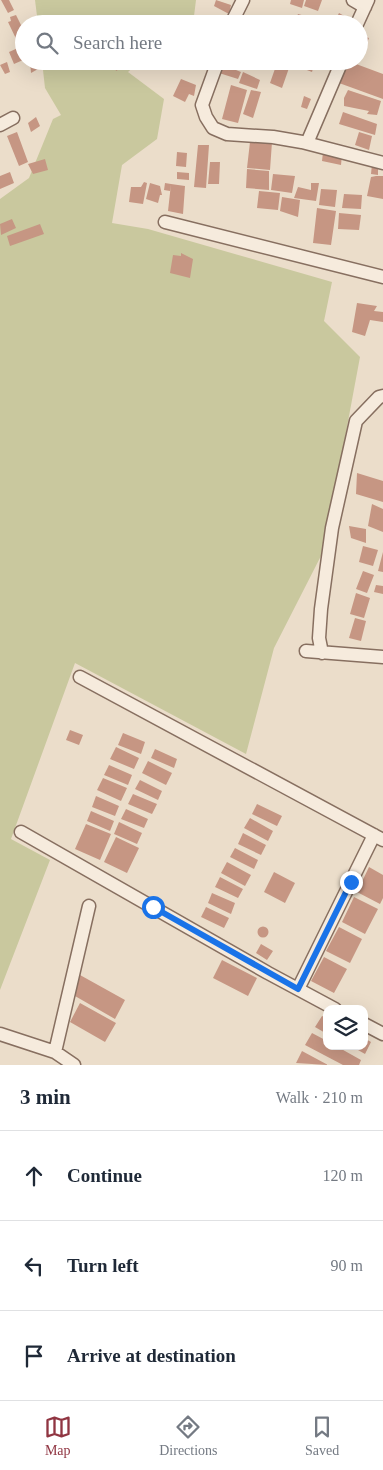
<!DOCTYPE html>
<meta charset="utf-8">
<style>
body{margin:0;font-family:Georgia,serif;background:#f2f2f3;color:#1f2937}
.controls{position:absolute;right:15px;bottom:15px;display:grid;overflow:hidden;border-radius:10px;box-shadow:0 5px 20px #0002}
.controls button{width:45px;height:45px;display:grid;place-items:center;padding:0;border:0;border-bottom:1px solid #e0e1e3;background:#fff;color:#1f2937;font:25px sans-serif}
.stop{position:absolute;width:15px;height:15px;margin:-11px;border:4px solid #1a73e8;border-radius:50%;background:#fff}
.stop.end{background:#1a73e8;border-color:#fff;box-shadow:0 1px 5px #0008}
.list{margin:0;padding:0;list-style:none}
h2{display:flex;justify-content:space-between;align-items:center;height:65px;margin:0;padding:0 20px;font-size:21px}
h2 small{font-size:16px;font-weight:400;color:#747a83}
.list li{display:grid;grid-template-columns:32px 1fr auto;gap:15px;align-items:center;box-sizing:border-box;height:90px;padding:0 20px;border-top:1px solid #e0e1e3}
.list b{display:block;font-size:19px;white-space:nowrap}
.list em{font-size:16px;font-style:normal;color:#747a83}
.icon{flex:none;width:28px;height:28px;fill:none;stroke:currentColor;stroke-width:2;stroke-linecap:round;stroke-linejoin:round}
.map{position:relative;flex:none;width:383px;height:1065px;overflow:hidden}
.search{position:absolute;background:#fff;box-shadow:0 5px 20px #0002;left:15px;right:15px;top:15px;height:55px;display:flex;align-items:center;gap:12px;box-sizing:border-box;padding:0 18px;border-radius:28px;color:#747a83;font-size:19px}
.sheet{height:335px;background:#fff}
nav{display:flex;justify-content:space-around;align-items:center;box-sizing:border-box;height:70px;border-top:1px solid #e0e1e3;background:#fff;font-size:14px;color:#747a83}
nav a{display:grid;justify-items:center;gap:2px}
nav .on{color:#903542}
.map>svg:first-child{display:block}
.green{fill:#c9c89e}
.building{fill:#c69683}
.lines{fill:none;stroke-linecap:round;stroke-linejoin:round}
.minor-casing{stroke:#876f60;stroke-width:15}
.minor{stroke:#f6ebdd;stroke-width:12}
.route{stroke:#1a73e8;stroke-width:6}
</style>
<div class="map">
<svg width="383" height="1065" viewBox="0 0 383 1065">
<rect width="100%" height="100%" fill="#ebddca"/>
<path class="green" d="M35,0H196L193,24H38Z
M42,61H140L128,72L164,99L157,139L122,165L112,223L148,229L332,282L324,321L360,357L324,550L274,648L246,754L75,663L11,839L50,860L0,990V199L29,178L53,119L61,115L45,88Z"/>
<path class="building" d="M1,0H9L14,10L8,13Z
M216,0L231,5L229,14L214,6Z
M291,0H304L302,8L290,4Z
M306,0H322L318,11L304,6Z
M339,13L348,18L346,24L334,23Z
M298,14L312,18L310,24H294Z
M16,15L24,31V43L19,45L8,22L11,21L10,17Z
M58,18L61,24H45Z
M359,34L369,38L367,43L359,41Z
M18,48L23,60L14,64L9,52Z
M30,61H36L38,69L31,73Z
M114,61H125L123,69L118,68L117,71L112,68Z
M286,61H315L312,72L294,65L293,69L289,67L291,63Z
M348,61L383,74V99L339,83Z
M7,62L10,72L5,74L0,65Z
M277,63L289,68L282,88L270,83Z
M221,64L241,72L238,79L219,73Z
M243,72L260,80L257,89L239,83Z
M181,79L196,85L194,96L189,94L185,102L173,96Z
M231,85L247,90L238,123L222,119Z
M251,90L261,92L253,118L243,114Z
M348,90L381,101L377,115L367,114L369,111L344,106V98Z
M304,96L311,99L307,109L301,107Z
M343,112L377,124L375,135L339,124Z
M36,117L40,126L31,132L28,123Z
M17,132L28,162L19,166L7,136Z
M359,132L372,136L369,150L355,145Z
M250,142H272L270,170L247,168Z
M198,145H209L206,188L194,187Z
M177,152L187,153L186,167L176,166Z
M323,152L342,155L341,165L322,161Z
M45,159L48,170L33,174L28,164Z
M210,162H220L219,184H208Z
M372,164L378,166V175L371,174Z
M247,169L269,171V190L246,188Z
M10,172L14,183L0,189V176Z
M177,172L189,173V180L177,179Z
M273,174L295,176L292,193L271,190Z
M376,176H383V199L367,196L371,177Z
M144,182L147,183L143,204L129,202L131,187H141Z
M150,183L160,186L162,195H160L158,203L146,199Z
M165,183L171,184L170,191L164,190Z
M311,183H319L316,201L294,198L298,187L311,190Z
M171,184L185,186L183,214L168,211Z
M321,189L337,190L335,207L319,205Z
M259,191L280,193L278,210L257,208Z
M344,194L362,195L361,209L342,208Z
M282,197L300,200L298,217L280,211Z
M317,208L336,211L331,245L313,243Z
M339,213L361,215L359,230L338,229Z
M12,219L16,228L1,235L0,224Z
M40,224L44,234L10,246L7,236Z
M181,253L193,259L190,278L170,273L173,255L181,256Z
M357,303L377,306L374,311L383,312V322L370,320L365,336L352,332Z
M357,473L383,481V502L356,494Z
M372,504L383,509V532L368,526Z
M349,526L366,529V543L351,538Z
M363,546L378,550L373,566L359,562Z
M383,552V572L378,571Z
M363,571L374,575L367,593L356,589Z
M376,585L383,586V594L374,592Z
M356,593L370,598L364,618L350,614Z
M355,618L366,621L361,641L349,638Z
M70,730L83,735L79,745L66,740Z
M123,733L145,742L141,754L118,745Z
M116,747L139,758L134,769L110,759Z
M155,749L177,759L174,768L151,758Z
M148,761L172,773L166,785L142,773Z
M109,765L132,775L128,785L104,775Z
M103,778L127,788L121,801L97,790Z
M140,780L162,791L158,800L135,789Z
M133,794L157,804L152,814L128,804Z
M96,796L119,806L115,816L92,807Z
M257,804L282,816L277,826L252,814Z
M126,809L148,819L144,828L121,819Z
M91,811L114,821L110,831L87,821Z
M250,818L273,831L268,841L244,828Z
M119,822L142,833L137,844L114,834Z
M86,824L111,834L100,860L75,849Z
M243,833L266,845L261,855L238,844Z
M116,837L139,848L127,873L104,862Z
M235,848L258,860L254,869L230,857Z
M227,862L251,875L245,886L221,873Z
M369,867L383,875V898L380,904L357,892Z
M274,872L295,883L285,903L264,892Z
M220,877L243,889L238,898L215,887Z
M212,893L235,903L231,914L208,903Z
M354,897L378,909L365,934L342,922Z
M206,907L229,918L224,928L201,917Z
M257.5 932a5.5 5.5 0 1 1 11 0a5.5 5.5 0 1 1-11 0Z
M339,927L362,939L350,963L326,951Z
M261,944L273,951L267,960L256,953Z
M324,957L347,969L334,993L311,981Z
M222,960L257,978L248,996L213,978Z
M80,975L125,1000L115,1019L75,996Z
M80,1003L116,1023L105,1042L70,1022Z
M322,1016L327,1018V1034L315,1027Z
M312,1033L327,1041V1046H336L361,1060L359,1065H343L305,1045Z
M364,1038L371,1042L365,1054L351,1046H364Z
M302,1051L328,1065L296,1063Z"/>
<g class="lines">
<defs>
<path id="minor" d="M353,0L365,7
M231,24L243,0
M357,24L368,0
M218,61L202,105L206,117L213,128L227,134L273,137L302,142L383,163
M0,125L13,118
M307,143L342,61
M165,222L383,277
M306,651L383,657
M322,653L319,638L321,609L332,528L356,421L379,397L383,396
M80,677L383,840
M21,832L268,973L335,1009
M298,989L374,835
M364,1024L383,1034
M0,1034L55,1052L74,1065
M55,1052L89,906"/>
</defs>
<use href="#minor" class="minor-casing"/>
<use href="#minor" class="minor"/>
</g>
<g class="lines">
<path class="route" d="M153,907L298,989L351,882"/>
</g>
</svg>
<div class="controls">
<button><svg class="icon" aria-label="layers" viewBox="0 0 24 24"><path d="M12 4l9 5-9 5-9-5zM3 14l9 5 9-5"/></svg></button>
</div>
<div class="stop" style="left:153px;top:907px"></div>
<div class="stop end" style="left:351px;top:882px"></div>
<div class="search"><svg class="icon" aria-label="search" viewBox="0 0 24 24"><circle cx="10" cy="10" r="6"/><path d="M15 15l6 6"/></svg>Search here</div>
</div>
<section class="sheet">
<h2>3 min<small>Walk · 210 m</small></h2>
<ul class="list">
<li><svg class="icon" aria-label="ahead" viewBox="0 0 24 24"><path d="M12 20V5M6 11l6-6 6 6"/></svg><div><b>Continue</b></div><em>120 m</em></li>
<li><svg class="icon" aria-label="left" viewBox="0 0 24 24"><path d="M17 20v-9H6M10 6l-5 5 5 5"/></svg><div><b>Turn left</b></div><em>90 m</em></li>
<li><svg class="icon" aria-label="arrive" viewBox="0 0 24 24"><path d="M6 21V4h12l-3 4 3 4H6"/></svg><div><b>Arrive at destination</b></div></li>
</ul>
</section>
<nav>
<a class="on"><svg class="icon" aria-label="map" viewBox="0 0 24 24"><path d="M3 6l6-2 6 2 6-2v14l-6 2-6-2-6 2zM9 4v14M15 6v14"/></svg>Map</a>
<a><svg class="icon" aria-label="directions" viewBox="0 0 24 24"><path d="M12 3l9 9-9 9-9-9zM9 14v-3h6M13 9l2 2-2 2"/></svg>Directions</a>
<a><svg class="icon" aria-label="saved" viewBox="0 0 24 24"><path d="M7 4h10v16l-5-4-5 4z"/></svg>Saved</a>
</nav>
